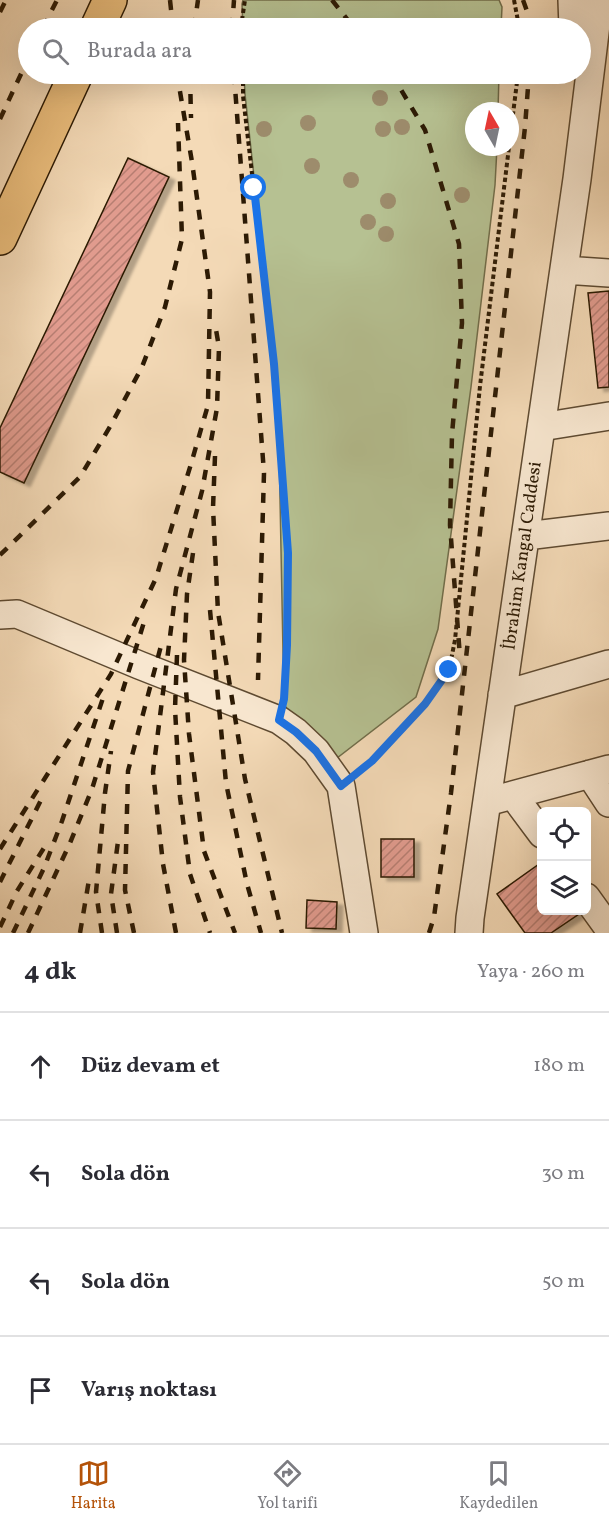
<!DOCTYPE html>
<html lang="tr">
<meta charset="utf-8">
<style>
body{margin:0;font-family:Vollkorn,serif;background:#f2f2f3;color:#2b2b33}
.controls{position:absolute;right:18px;bottom:18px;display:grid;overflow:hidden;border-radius:9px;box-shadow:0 6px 24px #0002}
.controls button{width:54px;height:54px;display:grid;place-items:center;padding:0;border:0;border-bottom:2px solid #e1e1e2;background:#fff;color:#2b2b33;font:30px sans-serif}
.compass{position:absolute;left:465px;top:102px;width:54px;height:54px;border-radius:50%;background:#fff;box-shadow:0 6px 24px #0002;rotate:351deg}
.stop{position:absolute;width:18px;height:18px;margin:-14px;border:4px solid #1a73e8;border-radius:50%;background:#fff}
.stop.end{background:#1a73e8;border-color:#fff;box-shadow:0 2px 6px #0008}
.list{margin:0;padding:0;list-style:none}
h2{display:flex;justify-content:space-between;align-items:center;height:78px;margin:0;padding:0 24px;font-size:26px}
h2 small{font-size:20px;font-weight:400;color:#7c7c81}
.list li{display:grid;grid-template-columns:39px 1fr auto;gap:18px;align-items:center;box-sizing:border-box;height:108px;padding:0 24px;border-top:2px solid #e1e1e2}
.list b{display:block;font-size:22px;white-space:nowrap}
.list em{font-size:20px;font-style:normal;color:#7c7c81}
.icon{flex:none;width:33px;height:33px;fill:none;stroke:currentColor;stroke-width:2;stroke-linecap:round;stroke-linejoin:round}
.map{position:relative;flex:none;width:609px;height:933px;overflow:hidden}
.search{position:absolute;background:#fff;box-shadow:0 6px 24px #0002;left:18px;right:18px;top:18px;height:66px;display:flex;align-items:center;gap:15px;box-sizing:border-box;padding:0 21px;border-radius:33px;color:#7c7c81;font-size:22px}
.sheet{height:510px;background:#fff}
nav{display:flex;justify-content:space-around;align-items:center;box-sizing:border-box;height:84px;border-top:2px solid #e1e1e2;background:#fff;font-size:16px;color:#7c7c81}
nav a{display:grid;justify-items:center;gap:3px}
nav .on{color:#b45309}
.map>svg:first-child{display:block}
.green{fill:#b6c192;stroke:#716e4b;stroke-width:1.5}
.building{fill:url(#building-hatch);stroke:#2c1a04;stroke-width:1.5;filter:url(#shadow)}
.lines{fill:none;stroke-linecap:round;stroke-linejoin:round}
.minor-casing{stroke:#5e4a31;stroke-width:30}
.major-casing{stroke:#2c1a04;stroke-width:36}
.path{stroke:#2c1a04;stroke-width:4;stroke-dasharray:4.5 3;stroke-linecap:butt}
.minor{stroke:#f8e7d0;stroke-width:27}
.major{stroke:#eabd7c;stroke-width:33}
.rail{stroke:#2c1a04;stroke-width:4.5;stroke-dasharray:10 10;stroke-linecap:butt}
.tree{fill:#9d8c6c}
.route{stroke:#1a73e8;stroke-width:8}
.labels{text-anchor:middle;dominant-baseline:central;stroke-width:4.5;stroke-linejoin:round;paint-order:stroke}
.street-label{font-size:18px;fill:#2c1a04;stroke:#f8e7d0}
</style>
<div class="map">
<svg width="609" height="933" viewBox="0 0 609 933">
<defs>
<pattern id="building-hatch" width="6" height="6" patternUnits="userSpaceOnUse" patternTransform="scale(1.5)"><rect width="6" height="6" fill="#e19b8e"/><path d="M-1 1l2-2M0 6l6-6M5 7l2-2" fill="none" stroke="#b77e72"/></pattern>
<filter id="shadow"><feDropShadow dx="6" dy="3.5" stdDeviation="1.5" flood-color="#0004"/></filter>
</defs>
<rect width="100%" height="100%" fill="#f4dab7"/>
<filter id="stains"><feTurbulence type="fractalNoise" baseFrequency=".00333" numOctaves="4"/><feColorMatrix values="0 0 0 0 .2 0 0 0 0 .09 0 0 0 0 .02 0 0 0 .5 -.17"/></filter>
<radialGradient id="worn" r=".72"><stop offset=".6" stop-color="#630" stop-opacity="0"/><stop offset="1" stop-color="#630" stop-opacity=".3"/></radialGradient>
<path class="green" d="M243,0H499L502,7L501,28H243L242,4Z
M244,74H499L498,111H474V147H497L495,185L471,387L438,629L416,697L337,758L287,710L284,703L278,396L245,94Z"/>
<path class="building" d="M128,158L169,177L24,483L0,472V428Z
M609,291V387L598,388L588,293Z
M381,839H414V877H381Z
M542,862V910H576L579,914L551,933H525L497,894Z
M307,900L337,902L336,929L306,928Z"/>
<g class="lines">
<defs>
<path id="minor" d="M572,0L573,28
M564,270L609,273
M541,427L609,416
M526,536L609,526
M0,615L17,614L139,665L279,720L296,732L316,751L341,786L364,933
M502,695L609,664
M590,774L609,803
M513,795L542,834
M487,802L609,769
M586,897L609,929
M469,933L470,918L577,179L599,0"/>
<path id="major" d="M97,28L110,0
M0,238L76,74"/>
</defs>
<use href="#minor" class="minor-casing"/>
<use href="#major" class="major-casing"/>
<path class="path" d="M514,0L518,21L519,28
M242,28V20L245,0
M243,74V96L274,364L288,553L287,645L284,699
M510,138L518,74
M357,773L373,761L425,704L449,670L455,640L480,386L509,147"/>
<use href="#minor" class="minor"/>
<use href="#major" class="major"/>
<path class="rail" d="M170,0L173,28
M332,0L354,28
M523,0L527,11L528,28
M0,12L6,0
M43,28L57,0
M194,28L198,0
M232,28L234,0
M190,74L191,118
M234,74L264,473L258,680
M390,74L397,83L425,130L459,244L462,323L452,434L450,525L460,657
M0,119L28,59
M215,456L213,508L218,612L245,779L282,933
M193,553L187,594L184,660L189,734L204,851L235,933
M0,555L80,477L111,425L142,367L165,307L182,239L178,123
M210,610L226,783L247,884L261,933
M177,655L175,709L180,797L190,874L210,933
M0,849L111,674L156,578L191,464L208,405L210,292L192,162L177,74
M0,882L43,796
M0,927L17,891L47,843
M13,933L44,868L62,821L104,695
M28,933L70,843L92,789L145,619
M80,933L90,874
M102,933L96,892L105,793L111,751
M117,933L111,894L119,834
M134,933L125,890L128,771L162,642
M176,933L163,864L153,772L176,589L202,491L217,408L219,347L215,324
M429,933L434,917L451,793L525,127L529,74"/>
</g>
<g class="tree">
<circle cx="380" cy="98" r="8"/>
<circle cx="308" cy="123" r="8"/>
<circle cx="402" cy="127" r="8"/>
<circle cx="264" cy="129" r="8"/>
<circle cx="383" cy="129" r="8"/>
<circle cx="312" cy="166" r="8"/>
<circle cx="351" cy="180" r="8"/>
<circle cx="462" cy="195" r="8"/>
<circle cx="388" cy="201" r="8"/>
<circle cx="368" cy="222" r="8"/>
<circle cx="386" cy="234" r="8"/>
</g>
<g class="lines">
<path class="route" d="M254,188L274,364L288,553L287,645L284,699L279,720L296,732L316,751L341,786L372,761L425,704L449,670"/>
</g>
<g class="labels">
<g class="street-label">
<text transform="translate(523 556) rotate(-82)">İbrahim Kangal Caddesi</text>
</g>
</g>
<rect width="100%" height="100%" filter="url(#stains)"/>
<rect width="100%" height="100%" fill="url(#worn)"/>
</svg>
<div class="controls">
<button><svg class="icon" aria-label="locate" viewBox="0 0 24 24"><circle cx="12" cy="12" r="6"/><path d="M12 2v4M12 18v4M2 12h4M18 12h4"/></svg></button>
<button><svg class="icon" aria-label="layers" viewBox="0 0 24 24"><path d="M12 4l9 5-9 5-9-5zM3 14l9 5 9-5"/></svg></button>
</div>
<svg class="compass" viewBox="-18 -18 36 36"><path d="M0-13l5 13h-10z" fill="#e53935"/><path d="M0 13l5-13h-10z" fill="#7c7c81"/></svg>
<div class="stop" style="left:254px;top:188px"></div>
<div class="stop end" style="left:449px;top:670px"></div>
<div class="search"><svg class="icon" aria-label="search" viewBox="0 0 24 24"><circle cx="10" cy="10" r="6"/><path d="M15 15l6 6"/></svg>Burada ara</div>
</div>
<section class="sheet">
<h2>4 dk<small>Yaya · 260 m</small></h2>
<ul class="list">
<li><svg class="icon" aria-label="ahead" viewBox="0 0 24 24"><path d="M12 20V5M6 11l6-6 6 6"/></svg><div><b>Düz devam et</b></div><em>180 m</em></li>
<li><svg class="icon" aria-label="left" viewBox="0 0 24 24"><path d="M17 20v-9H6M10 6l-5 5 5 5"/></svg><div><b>Sola dön</b></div><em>30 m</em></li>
<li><svg class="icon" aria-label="left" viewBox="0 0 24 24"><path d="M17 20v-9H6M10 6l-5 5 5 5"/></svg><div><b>Sola dön</b></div><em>50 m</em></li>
<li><svg class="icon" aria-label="arrive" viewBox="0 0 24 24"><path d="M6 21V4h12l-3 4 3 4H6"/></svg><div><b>Varış noktası</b></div></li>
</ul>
</section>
<nav>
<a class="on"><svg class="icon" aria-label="map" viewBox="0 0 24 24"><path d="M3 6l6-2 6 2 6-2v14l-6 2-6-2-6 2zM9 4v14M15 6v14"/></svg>Harita</a>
<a><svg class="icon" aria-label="directions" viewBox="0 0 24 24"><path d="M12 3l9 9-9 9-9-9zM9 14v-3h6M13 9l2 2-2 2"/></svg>Yol tarifi</a>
<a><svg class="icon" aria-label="saved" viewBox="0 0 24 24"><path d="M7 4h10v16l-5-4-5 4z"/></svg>Kaydedilen</a>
</nav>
